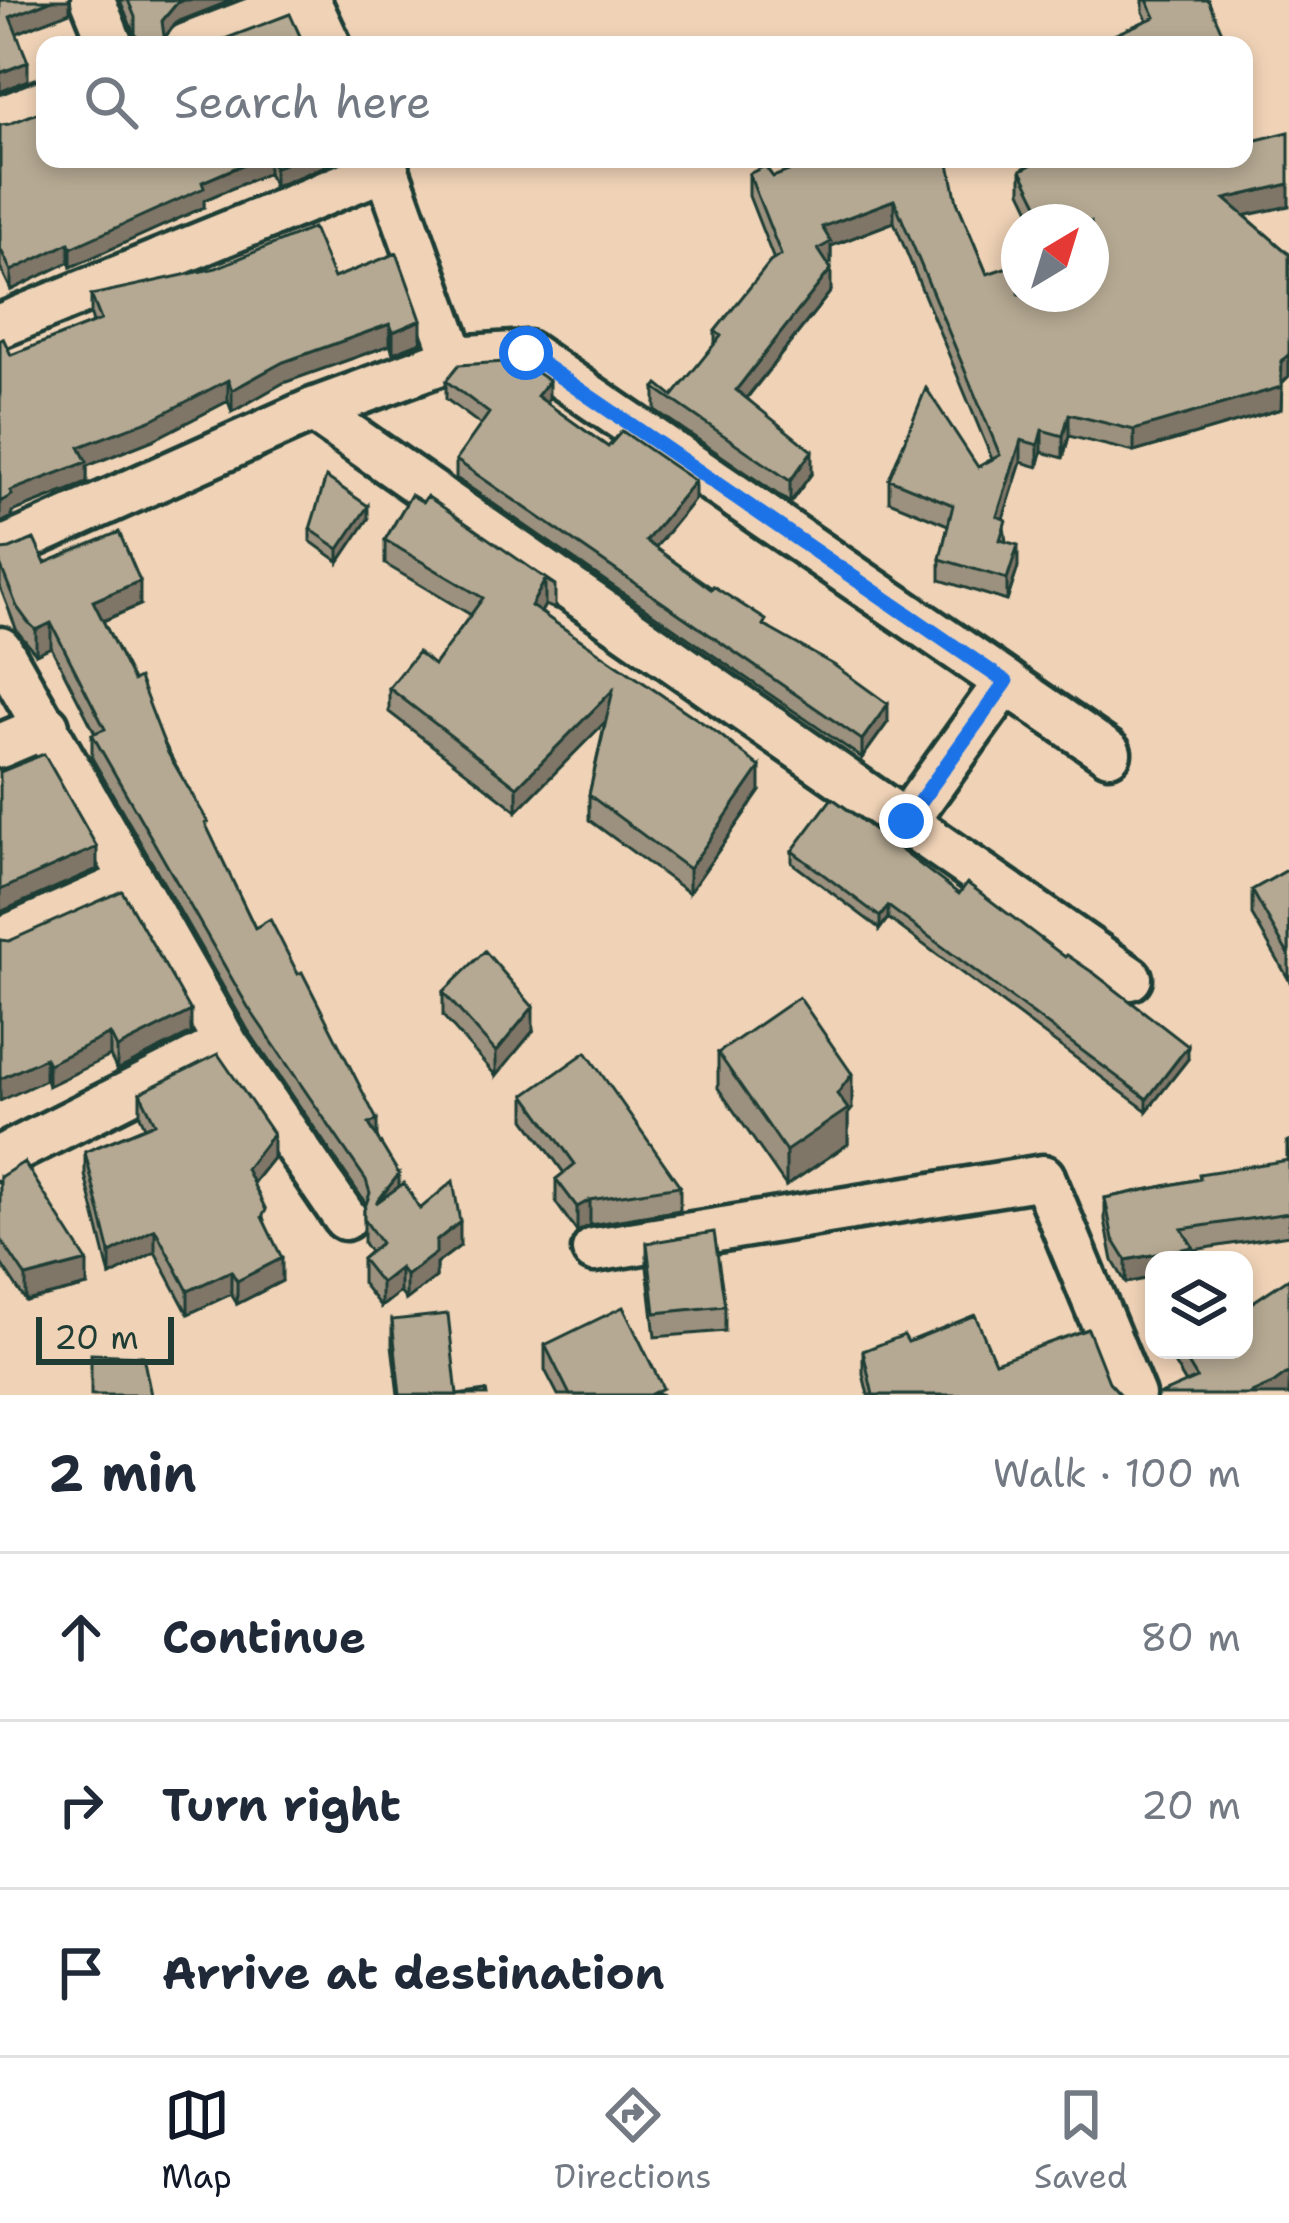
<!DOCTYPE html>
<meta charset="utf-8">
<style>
body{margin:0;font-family:"Shantell Sans",sans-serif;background:#f6f6f7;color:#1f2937}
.controls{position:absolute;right:36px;bottom:36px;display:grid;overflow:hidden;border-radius:24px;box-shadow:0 6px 18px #0003}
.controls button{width:108px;height:108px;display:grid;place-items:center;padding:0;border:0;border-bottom:3px solid #e0e1e3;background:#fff;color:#1f2937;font:60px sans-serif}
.compass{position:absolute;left:1001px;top:204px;width:108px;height:108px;border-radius:50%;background:#fff;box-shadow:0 6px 18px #0003;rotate:38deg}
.scale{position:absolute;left:36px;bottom:30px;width:138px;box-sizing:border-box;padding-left:12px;border:6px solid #1f3d34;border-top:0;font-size:33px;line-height:42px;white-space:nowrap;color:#1f3d34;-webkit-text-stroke:9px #f0d3b7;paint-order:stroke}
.stop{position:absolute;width:36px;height:36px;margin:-27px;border:9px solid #1a73e8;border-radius:50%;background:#fff}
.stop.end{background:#1a73e8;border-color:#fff;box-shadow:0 3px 12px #0008}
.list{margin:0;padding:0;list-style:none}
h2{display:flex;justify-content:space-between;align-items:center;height:156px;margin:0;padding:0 48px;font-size:51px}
h2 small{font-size:39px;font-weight:400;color:#747a83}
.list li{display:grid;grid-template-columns:78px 1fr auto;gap:36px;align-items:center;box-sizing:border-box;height:168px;padding:0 48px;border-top:3px solid #e0e1e3}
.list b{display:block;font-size:45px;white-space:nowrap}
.list em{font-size:39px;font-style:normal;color:#747a83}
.icon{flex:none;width:66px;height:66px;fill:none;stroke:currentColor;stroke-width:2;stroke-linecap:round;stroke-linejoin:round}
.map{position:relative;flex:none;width:1289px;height:1395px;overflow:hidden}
.search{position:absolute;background:#fff;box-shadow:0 6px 18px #0003;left:36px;right:36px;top:36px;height:132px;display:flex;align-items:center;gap:30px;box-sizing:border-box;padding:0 42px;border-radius:24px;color:#747a83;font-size:45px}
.sheet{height:660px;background:#fff}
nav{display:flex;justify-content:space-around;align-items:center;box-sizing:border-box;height:168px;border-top:3px solid #e0e1e3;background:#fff;font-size:33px;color:#747a83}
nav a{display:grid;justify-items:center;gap:6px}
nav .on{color:#111827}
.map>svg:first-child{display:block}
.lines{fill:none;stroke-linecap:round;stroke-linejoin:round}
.street-casing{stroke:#1f3d34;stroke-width:51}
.street{stroke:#f0d3b7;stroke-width:42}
.wall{fill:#9c917e;stroke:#1f3d34;stroke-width:3}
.shaded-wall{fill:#7f7667;stroke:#1f3d34;stroke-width:3}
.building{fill:#b5a993;stroke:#1f3d34;stroke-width:3}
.route{stroke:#1a73e8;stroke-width:15}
</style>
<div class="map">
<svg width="1289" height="1395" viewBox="0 0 1289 1395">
<rect width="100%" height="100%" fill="#f0d3b7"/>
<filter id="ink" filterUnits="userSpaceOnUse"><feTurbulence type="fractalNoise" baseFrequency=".00833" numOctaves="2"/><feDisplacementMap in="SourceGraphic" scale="24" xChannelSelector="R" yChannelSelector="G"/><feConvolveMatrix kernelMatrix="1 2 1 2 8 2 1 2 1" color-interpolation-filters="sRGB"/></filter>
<g filter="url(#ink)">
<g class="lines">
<defs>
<path id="street" d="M93,0L111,45
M308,0L329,45
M187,45L304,0
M0,119L45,101
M0,326L387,168
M454,358L527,353L1109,753
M313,410L1130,978
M0,550L313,410L454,358L383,159
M0,649L133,881L0,940
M0,746L47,726
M906,821L1006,682
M133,881L226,1044L345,1218
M0,1158L226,1044
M594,1250L1043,1177L1133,1395"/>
</defs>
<use href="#street" class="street-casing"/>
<use href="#street" class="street"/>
</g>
<path class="wall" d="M120,0H233L177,22L165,37L175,45H135V36Z
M1143,0H1208L1224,45H1103V40L1147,20L1143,12Z
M0,125L45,159H333V163L274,187L268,173L204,200V207L71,267L69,262L11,290L0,267Z
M1029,159H1244L1245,216L1289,254V376L1282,383L1281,409L1134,452L1069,436L1063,458L1042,452L1038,467L1021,462L1003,519L1006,542L1018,567L1007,601L940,580V559L948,525L889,501V479L978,467L992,459L894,222L831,246V263L828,265L831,291L747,398L812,473L790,503L655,410V388L673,396L715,345V331L774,260L749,196V174L957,202L987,274L1019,294L1091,222H1036L1021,191V170L1029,165Z
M334,278L421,342L393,353L390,345L283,383L232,412L228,401L153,440L87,466V483L12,512V517L11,355L93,323L91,316V295Z
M446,381L549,399L546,403L608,447L695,499L655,548L766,626L888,722L862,758L456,478V460L481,425L446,399Z
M411,495L555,585V609L545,605L541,612L760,791L689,893L589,820V795L605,722L517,811L389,712V688L434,665L471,615L385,564V540Z
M368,519L339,562L310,541V529Z
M0,550L45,563L140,605L103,621L208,830L255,928L377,1139L399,1186L420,1209L460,1246L436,1264V1277L406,1300L400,1292L381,1307L362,1283V1259L370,1252L364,1243V1210L366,1204L248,1030L92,758V734L95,733L51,647L36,654L17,631L0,587Z
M792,851L959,894L1065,957L1188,1059L1147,1111L888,918L880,929L792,863Z
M1289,869V980L1252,915V890Z
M0,940L191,1033L117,1070L110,1056L48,1086Z
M443,992L533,1031L496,1076L443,1016Z
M718,1053L852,1109L848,1114V1144L786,1186L718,1088Z
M140,1093L273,1158L253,1183L282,1281L237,1304L231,1294L188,1314L155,1252L110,1276L85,1175V1152L145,1127L140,1116Z
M525,1095L680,1186V1210L590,1225L577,1232L556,1203V1179L564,1173L525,1119Z
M1289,1141V1235L1193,1250V1260H1154V1277L1126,1283L1113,1261L1105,1220V1198L1287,1161V1142Z
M0,1177L87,1286L26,1301L0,1262Z
M647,1243L725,1306V1331L655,1337L647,1267Z
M392,1320L457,1395H398L392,1345Z
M908,1342L995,1362L1109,1382L1121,1395H868L863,1374V1351Z
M545,1345L663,1395H558L545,1370Z
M1166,1350H1244L1289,1395L1186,1383Z"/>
<path class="shaded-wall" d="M52,0H70V12L10,36V17Z
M184,0H233L177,22L162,40V21L177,3Z
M1224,37V45H1204Z
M28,62V80L0,92V73Z
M256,159H268V173L204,200V207L71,267V248L202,182Z
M295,159H333V163L274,187V168Z
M1289,184V206L1225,220V199Z
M894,200V222L831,246V263L818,271V249L822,227Z
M69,243V262L11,290V271Z
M831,269V291L736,411V390Z
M421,320V342L393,353V332Z
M390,324V345L283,383L232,412V390L283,362Z
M1289,354V376L1282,383L1281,409L1134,452V430L1282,361Z
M228,380V401L153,440L87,466V483L12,512V517L0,523V502L10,491L79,447Z
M549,381V399L537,414V396Z
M1069,414V436L1063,458V436Z
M1042,430V452L1038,467V445Z
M1021,440V462L997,538V516Z
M812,451V473L790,503V481Z
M695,481V499L646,559V541Z
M368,506V519L339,562V549Z
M1018,545V567L1007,601V579Z
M545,580V605L531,630V606Z
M140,581V605L93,625V601Z
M51,623V647L36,654V630Z
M613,690V714L517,811V787Z
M888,704V722L862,758V740Z
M760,767V791L689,893V869Z
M97,847V869L0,912V890Z
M888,906V918L880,929V917Z
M533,1007V1031L496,1076V1052Z
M191,1011V1033L117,1070V1048Z
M110,1034V1056L48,1086V1064Z
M1188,1046V1059L1147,1111V1099Z
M45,1058V1080L0,1101V1079Z
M852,1074V1109L848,1114V1144L786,1186V1151Z
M377,1120V1144L369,1124Z
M273,1134V1158L246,1192V1169Z
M399,1174V1198L376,1203Z
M590,1200V1225L577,1232V1207Z
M460,1222V1246L436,1264V1277L406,1300V1276L436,1241Z
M155,1229V1252L110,1276V1253Z
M1193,1247V1260H1154V1277L1126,1283V1260Z
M282,1258V1281L237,1304V1281Z
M87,1261V1286L26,1301V1277Z
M400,1268V1292L381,1307V1283Z
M231,1271V1294L188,1314V1291Z
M1289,1372V1395H1247Z"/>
<path class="building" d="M0,0H52L10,17L28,62L0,73Z
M128,0H184L177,3L162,21L164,36L175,45H140L135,33V17Z
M1147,0H1208L1224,37L1204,45H1105L1103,40L1155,17Z
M290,14L304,45H209Z
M45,110V159H256L202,182L204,188L71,248L69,243L11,271L0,248V125L9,124Z
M1289,132V184L1225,199L1289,254V354L1282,361L1281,387L1134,430L1069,414L1063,436L1042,430L1038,445L1021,440L997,516L1006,520L1000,540L1018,545L1007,579L940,559L953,505L889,479L926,388L978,467L1000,455L894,200L822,227L831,242L818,249L831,269L736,390L812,451L790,481L655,388L658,384L673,396L721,336L715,331L770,262L781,255L749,174L765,166L773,177L820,159H948L957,202L987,274L1019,263V294H1091V222H1047L1021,170L1035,163L1033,159H1244V143Z
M270,159H295L274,168Z
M313,228L334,278L397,253L421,320L393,332L390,324L283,362L232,390L228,380L153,419L79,447L87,462L10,491L12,495L0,502V340L3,338L11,355L101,320L91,295L216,268Z
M520,361L549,381L537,396L608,447L622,431L695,481L646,541L711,589L713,586L766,620L763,625L834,665L888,704L862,740L456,460L489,413L446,381L459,365Z
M326,477L368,506L339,549L310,529Z
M411,495L423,502L427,496L555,585L545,580L531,606L719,734L760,767L689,869L589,795L613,690L517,787L389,688L418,652L434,665L483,598L385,540Z
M119,532L140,581L93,601L133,681L139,678L168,753L208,822L205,823L255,928L270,919L298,974L302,972L377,1120L369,1124L399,1174L376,1203L404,1183L420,1209L453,1181L460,1222L436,1241V1253L406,1276L400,1268L381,1283L362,1259L381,1243L364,1219V1210L370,1193L366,1180L248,1007L92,734L105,729L51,623L36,630L28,622L17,607L0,564V550L10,549L34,539L45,563Z
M44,754L97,847L0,890V772Z
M832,798L959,894L967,883L974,888L1065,957L1067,955L1095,974L1188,1046L1147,1099L888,906L880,917L792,851Z
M1289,869V956L1252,890Z
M122,891L191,1011L117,1048L110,1034L48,1064L45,1058L0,1079V940L9,941Z
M485,951L533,1007L496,1052L443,992Z
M799,997L852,1074L837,1094L848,1109L786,1151L718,1053Z
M586,1052L680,1186L590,1200L577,1207L556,1179L575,1164L525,1095Z
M218,1054L273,1134L246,1169L266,1210L262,1217L282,1258L237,1281L231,1271L188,1291L155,1229L110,1253L85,1152L155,1123L140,1093Z
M1289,1160V1213L1182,1229L1193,1247L1126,1260L1113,1239L1105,1198L1200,1179L1199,1174Z
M24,1162L87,1261L26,1277L0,1238V1177Z
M714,1232L725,1306L655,1313L647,1243Z
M1289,1278V1372L1274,1383L1247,1395H1158L1197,1378L1180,1350H1244V1308Z
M623,1307L663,1388L649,1395H570L545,1345Z
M448,1314L457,1395H400L392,1320Z
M975,1315L995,1362L1088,1329L1109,1382L1121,1395H873L863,1351L904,1335L908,1342Z
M91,1354L143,1356L151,1395H91Z
M486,1391L487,1395H457Z"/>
</g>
<g class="lines" filter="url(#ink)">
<path class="route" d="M526,353L1006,682L906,821"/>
</g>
</svg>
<div class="controls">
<button><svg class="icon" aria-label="layers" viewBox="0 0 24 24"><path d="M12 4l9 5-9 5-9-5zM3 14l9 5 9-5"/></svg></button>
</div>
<svg class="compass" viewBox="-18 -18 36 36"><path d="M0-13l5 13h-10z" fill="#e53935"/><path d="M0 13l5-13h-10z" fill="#747a83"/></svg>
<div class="scale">20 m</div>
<div class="stop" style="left:526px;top:353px"></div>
<div class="stop end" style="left:906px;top:821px"></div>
<div class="search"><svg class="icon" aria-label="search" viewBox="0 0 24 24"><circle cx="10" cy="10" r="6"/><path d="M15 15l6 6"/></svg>Search here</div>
</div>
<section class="sheet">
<h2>2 min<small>Walk · 100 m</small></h2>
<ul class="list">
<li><svg class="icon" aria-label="ahead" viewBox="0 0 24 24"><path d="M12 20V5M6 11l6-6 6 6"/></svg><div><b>Continue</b></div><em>80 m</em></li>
<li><svg class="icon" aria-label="right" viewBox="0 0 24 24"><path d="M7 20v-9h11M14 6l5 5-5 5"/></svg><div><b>Turn right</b></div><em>20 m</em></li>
<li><svg class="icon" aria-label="arrive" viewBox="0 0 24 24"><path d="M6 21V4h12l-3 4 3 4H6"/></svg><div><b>Arrive at destination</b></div></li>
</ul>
</section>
<nav>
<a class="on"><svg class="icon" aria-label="map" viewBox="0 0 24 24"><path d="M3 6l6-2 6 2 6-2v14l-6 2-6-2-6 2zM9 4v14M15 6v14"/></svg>Map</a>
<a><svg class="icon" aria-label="directions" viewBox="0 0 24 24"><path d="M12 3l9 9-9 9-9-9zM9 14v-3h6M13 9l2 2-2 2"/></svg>Directions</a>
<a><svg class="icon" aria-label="saved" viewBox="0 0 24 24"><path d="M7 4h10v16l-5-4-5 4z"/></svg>Saved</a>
</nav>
